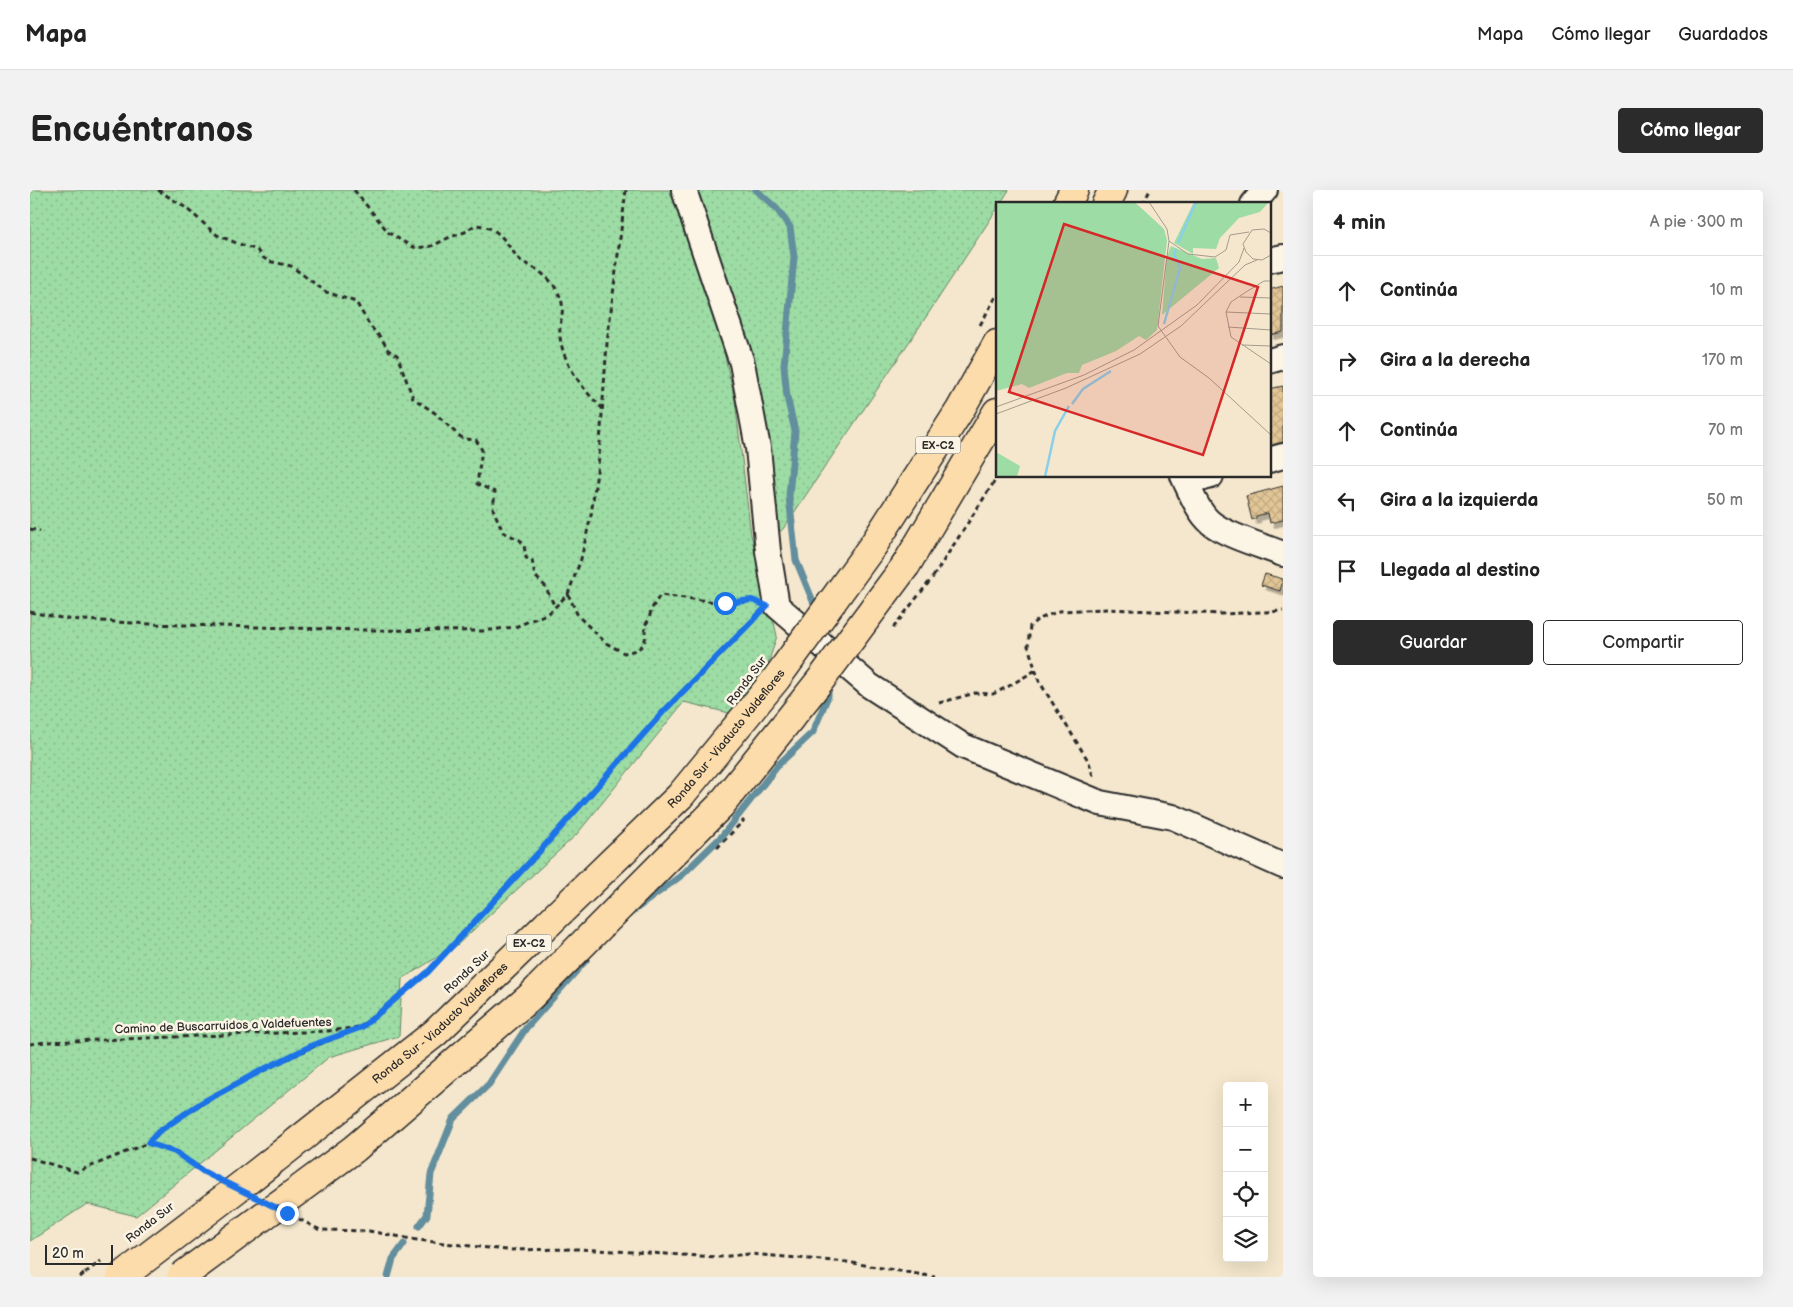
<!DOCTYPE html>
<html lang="es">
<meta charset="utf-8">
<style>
body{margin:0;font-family:"Balsamiq Sans",sans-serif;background:#f2f2f2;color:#222}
.controls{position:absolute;right:15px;bottom:15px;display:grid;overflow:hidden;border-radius:5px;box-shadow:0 5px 20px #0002}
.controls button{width:45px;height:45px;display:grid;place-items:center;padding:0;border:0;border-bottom:1px solid #e0e0e0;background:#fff;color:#222;font:25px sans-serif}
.scale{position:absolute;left:15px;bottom:12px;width:68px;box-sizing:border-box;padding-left:5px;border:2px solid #2b2b2b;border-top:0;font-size:14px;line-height:18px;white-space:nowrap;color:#2b2b2b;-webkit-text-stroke:4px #fcf5e5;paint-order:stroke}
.stop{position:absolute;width:15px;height:15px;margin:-11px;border:4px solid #1a73e8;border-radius:50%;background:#fff}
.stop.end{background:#1a73e8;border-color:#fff;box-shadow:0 1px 5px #0008}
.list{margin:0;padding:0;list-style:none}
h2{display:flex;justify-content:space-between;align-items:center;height:65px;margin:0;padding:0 20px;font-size:21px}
h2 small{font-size:16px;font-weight:400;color:#767676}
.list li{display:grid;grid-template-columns:32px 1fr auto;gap:15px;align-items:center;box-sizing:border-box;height:70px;padding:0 20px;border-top:1px solid #e0e0e0}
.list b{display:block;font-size:19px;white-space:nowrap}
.list em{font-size:16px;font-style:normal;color:#767676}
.actions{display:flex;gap:10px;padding:15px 20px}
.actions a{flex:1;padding:11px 0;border:1px solid #2b2b2b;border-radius:5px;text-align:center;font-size:18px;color:#2b2b2b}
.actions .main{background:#2b2b2b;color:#fff}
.icon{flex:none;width:28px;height:28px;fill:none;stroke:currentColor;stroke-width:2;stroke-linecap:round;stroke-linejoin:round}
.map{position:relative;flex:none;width:1253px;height:1087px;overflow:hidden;border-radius:5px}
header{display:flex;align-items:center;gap:30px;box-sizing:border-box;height:70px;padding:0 25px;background:#fff;border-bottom:1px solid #e0e0e0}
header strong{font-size:24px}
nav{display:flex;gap:28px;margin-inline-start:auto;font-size:18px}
.intro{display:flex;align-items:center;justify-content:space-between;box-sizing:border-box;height:120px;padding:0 30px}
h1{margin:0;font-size:35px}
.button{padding:12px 22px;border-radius:5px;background:#2b2b2b;color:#fff;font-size:18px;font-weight:700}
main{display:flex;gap:30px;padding:0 30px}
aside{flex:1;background:#fff;border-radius:5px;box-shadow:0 5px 20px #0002}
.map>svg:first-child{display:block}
.grass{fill:url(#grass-dots);stroke:#648468}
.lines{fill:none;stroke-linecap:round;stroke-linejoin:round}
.stream{stroke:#638e9d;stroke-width:7}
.building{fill:url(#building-cross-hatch);stroke:#2b2b2b;filter:url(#shadow)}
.street-casing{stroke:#2b2b2b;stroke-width:28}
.highway-casing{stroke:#2b2b2b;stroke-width:31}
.path{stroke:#2b2b2b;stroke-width:3;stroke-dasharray:5 4;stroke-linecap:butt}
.street{stroke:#fcf5e5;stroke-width:24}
.highway{stroke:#fddcac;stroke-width:28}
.highway-bridge-casing{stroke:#2b2b2b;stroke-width:31;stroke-linecap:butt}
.path-bridge{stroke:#2b2b2b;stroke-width:3;stroke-dasharray:5 4;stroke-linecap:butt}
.highway-bridge{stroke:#fddcac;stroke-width:28}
.route{stroke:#1a73e8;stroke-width:6}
.labels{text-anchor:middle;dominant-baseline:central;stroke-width:5;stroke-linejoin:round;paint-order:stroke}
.shield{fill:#fcf5e5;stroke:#6a6863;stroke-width:1}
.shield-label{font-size:11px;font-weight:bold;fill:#2b2b2b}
.street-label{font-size:12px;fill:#2b2b2b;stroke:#fcf5e5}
.inset-river{fill:none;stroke:#88d0e9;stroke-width:2.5}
.inset-road{fill:none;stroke:#a49c8c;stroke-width:1}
.view{fill:#d62828;fill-opacity:0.15;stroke:#d62828;stroke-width:2.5}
.inset-edge{fill:none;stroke:#2b2b2b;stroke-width:2.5}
</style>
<header>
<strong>Mapa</strong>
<nav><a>Mapa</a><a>Cómo llegar</a><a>Guardados</a></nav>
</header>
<div class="intro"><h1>Encuéntranos</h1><a class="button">Cómo llegar</a></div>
<main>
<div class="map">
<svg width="1253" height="1087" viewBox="0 0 1253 1087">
<defs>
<pattern id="grass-dots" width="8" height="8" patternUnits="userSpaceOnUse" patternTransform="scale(1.25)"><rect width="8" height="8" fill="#9ddca4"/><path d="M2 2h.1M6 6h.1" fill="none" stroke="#87bd8d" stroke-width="1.8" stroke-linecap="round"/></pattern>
<pattern id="building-cross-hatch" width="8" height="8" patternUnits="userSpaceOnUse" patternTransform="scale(1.25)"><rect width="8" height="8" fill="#e2c696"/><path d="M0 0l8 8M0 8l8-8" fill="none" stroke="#c2aa81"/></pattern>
<filter id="shadow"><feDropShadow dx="4.5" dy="4.5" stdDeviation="0" flood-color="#0004"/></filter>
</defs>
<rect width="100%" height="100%" fill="#f4e7cd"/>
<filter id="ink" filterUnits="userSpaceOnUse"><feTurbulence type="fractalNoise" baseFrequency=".02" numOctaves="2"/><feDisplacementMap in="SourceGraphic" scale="10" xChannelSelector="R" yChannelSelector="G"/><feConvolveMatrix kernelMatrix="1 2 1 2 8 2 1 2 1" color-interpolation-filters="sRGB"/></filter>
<g filter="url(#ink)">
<path class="grass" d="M0,0H643L651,33L690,145L705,210L721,345L739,410L747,446L735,483L703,524L654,512L547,644L427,755L372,789L369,846L299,867L106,1026L57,1014L0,1051Z
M665,0H979L970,14H967V19L896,127L753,339L747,344Z"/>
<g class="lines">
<path class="stream" d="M726,0L746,18L760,37L764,67L754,176L757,207L765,241L759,306L766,370L787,421
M603,721L652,685L692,646L749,574L783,542L798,506V496
M389,1036L397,1025L401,984L423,929L459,894L496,838L556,770
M358,1087L363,1069L374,1054"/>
</g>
<path class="building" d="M1253,96V142L1239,145V100Z
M1253,196V252L1239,256V199Z
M1253,296V330L1240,333L1238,323L1226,326V328L1222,330L1216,306Z
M1235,384L1253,389L1250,401L1231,395Z"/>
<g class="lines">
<defs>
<path id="street" d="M654,0L712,173L728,258L738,361L747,416L840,496L933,556L1070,613L1143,627L1253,676
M1223,14L1235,0
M1239,70L1253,67
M1239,171L1253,167
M1239,270L1253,266
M1153,286C1160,301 1168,322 1181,333C1197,346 1233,356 1253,364
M1156,293L1181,286"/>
<path id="highway" d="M1037,14L1044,0
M1076,14L1083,0
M844,354L930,220L967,154
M876,375L967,222"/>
</defs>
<use href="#street" class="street-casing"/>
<use href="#highway" class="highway-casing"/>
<path class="path" d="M128,0L156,18L187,45L209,54L227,60L231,66L238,71L261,76L296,102L326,112L340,136L352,149L358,160L367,165L383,208L405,223L428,245L434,249L446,250L452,260L447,294L465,302L463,319L473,342L490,350L494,355L496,368L502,370L505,386L515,396L525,417
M324,0L359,43L379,55L386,58L402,56L418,48L435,42L445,35C470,37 474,51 488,68C493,74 499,74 504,78C512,83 522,91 526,99C539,119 528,128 530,147C533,173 553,200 572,218
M1113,14L1120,0
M950,135L967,105
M0,339L10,341
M903,387L968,286
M538,404L548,426L576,453L594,463C611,460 619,455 614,436L619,430L621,420L630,405L695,413L722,411
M0,422L37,429L120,434L332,440L452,441L485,437L519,423L538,404L551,369L561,325L569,267L577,153L596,0
M909,513L945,503L963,504L979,496L1006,480
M1063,586L1059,572L1009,491L998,456L1000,436L1007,430L1029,421L1077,419L1191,424L1253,421
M0,854L16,852L298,841L331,837L398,782L509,662L634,521L728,425
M118,953C138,931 167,916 194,901C237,877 280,857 326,839
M0,968L47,982L118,953L145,962L183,987
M269,1029L290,1040L339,1041L387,1050L477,1060L548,1059L689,1067L719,1064L817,1072L905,1087
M50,1087L55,1083"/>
<use href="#street" class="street"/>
<use href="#highway" class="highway"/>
<defs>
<g id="highway-bridge">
<path id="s1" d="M91,1087L213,994L405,843L650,606L746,489L844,354"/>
<path d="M151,1087L324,959L500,807L690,616L789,492L876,375"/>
</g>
</defs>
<use href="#highway-bridge" class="highway-bridge-casing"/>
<path class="path-bridge" d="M863,438L903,387
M687,658L714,630
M55,1083L71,1071"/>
<use href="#highway-bridge" class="highway-bridge"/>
</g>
</g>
<g class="lines" filter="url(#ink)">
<path class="route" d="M257,1023L174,982L145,962L118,953L128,942L171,913L234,879L283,855L332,837L398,782L509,662L634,521L737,416L722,410L695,413"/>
</g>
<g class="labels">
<g class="shield">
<rect x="885.5" y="246.5" width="45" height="17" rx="4"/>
<rect x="476.5" y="744.5" width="45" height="17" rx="4"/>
</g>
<g class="shield-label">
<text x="908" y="255">EX-C2</text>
<text x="499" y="753">EX-C2</text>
</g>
<g class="street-label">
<text transform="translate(717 491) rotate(-53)">Ronda Sur</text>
<text stroke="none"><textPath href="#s1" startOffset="812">Ronda Sur - Viaducto Valdeflores</textPath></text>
<text transform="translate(437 782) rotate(-43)">Ronda Sur</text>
<text stroke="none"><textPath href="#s1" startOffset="408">Ronda Sur - Viaducto Valdeflores</textPath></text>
<text transform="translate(193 836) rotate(-2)">Camino de Buscarruidos a Valdefuentes</text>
<text transform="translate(120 1033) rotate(-38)">Ronda Sur</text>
</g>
</g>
<g transform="translate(966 12)">
<rect width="275" height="275" fill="#f4e7cd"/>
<path d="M0,0H138L143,4L168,27L171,38L161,128L150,138L143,134L120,149L86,163L83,171H71L33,186L26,182L0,189ZM198,0H273L264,10L243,16L224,36L220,47L197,46V52L178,41ZM175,44L206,57L220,56L223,66L166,113L171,54Z" fill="#9ddca4"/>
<path d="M0,250L24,264L21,275H0Z" fill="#9ddca4"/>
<path class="inset-river" d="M182,41L200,0M168,122L184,66L178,52L180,47M76,202L87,187L115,169M49,275L59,229L73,204"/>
<path class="inset-road" d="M153,0L171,27L173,39L162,124L184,155L213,176L275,233M275,31L268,27L256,28L247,42L250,50L257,57L266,58L275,53M173,39L192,52L219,55L230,48L234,33L253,30M275,79H268L250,90L235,100L230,110L235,135L275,162M244,95L275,96M230,110L275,112M232,125L275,128M246,143L275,144M0,205L88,173L138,148L201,103L243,60L248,46M0,212L70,186L144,152L185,124L249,63L261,58"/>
<path class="view" d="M68,22L262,85L207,253L13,190Z"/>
<rect width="275" height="275" class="inset-edge"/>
</g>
</svg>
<div class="controls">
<button>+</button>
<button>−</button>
<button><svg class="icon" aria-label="locate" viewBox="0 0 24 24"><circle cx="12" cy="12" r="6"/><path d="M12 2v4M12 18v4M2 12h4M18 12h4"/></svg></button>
<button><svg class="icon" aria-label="layers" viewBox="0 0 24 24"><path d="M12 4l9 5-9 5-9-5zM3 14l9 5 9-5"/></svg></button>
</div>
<div class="scale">20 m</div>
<div class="stop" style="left:695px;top:413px"></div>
<div class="stop end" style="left:257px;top:1023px"></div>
</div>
<aside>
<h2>4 min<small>A pie · 300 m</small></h2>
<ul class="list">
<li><svg class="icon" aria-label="ahead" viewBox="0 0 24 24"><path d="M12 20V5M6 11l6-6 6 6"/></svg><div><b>Continúa</b></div><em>10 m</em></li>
<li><svg class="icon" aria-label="right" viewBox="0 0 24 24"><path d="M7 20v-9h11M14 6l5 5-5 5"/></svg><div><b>Gira a la derecha</b></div><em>170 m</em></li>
<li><svg class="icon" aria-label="ahead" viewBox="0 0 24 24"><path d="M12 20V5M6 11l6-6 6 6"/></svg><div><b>Continúa</b></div><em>70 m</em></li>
<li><svg class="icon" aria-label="left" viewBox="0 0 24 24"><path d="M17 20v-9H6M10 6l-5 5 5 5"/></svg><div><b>Gira a la izquierda</b></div><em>50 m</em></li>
<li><svg class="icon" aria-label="arrive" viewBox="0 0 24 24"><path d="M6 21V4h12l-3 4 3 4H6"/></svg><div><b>Llegada al destino</b></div></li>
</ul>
<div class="actions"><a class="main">Guardar</a><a>Compartir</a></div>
</aside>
</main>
